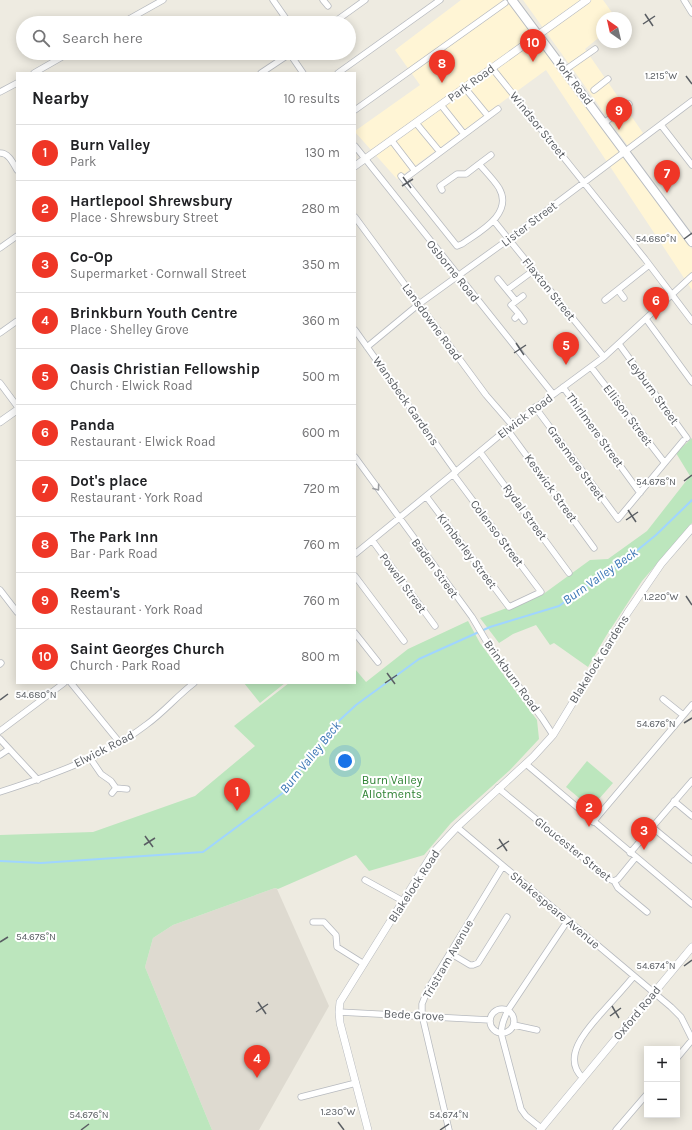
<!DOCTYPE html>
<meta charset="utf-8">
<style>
body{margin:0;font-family:Karla,sans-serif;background:#f6f6f6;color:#202124}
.controls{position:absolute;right:12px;bottom:12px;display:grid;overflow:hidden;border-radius:0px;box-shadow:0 2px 10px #0003}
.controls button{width:36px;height:36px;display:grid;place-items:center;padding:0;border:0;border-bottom:1px solid #e0e0e0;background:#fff;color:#202124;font:20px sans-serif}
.compass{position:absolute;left:596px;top:12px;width:36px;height:36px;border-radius:50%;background:#fff;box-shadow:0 2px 10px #0003;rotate:326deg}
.you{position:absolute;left:345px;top:761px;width:14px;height:14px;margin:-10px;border:3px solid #fff;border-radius:50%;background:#1a73e8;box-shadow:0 0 0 6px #1a73e833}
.badge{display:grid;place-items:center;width:26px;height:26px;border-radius:50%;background:#ef3626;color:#fff;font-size:13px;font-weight:700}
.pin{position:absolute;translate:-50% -33px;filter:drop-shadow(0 1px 2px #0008)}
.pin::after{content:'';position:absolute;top:21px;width:14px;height:12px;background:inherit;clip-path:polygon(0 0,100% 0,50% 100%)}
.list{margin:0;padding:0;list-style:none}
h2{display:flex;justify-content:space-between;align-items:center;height:52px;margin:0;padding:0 16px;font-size:17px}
h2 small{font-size:13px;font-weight:400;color:#757577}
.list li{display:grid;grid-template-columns:26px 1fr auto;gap:12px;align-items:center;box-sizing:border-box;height:56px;padding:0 16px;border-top:1px solid #e0e0e0}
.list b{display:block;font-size:15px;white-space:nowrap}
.list p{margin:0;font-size:13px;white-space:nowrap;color:#757577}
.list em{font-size:13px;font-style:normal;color:#757577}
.icon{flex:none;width:22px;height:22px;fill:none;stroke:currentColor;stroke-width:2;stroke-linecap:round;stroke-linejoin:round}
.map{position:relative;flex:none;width:692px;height:1130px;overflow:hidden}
.search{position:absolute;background:#fff;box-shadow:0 2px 10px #0003;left:16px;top:16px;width:340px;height:44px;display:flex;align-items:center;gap:10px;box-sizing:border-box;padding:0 14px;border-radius:22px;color:#757577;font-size:15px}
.panel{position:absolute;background:#fff;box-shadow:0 2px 10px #0003;left:16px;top:72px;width:340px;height:612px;border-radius:0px}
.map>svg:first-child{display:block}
.commercial{fill:#fff5d5}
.education{fill:#dedad0}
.green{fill:#bce6bd}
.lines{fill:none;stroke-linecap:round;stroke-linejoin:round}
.stream{stroke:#a0d5ff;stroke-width:2}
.minor-casing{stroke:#b7babf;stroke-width:7}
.tertiary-casing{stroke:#b7babf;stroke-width:8}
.secondary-casing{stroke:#b7bbc1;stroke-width:10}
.minor{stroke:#fff;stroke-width:5.5}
.tertiary{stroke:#fff;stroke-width:7}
.secondary{stroke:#fff;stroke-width:8}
.oneway{stroke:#9c9ea1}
.ticks{fill:none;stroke:#5a5e63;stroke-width:1.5}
.labels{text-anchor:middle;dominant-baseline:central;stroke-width:4;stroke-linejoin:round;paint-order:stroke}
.street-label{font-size:12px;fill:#5a5e63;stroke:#fff}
.park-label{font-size:12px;fill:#308335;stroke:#fff}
.water-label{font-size:13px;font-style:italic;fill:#3a76b5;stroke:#fff}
.ticks-label{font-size:10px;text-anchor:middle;fill:#5a5e63;stroke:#fff;stroke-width:4;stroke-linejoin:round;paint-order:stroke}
</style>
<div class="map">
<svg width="692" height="1130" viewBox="0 0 692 1130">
<rect width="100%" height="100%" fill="#eeebe1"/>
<path class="commercial" d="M461,0H507L692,249V290L546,70L397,179L355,132V131L420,85L395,50Z
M523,0H603L616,18H602V35L585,49L643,133L628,146Z"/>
<path class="education" d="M275,888L277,889L329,1006L259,1130H212L145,967L153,938L173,925Z"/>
<path class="green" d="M692,438V523L642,581L606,636L588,667L554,643L550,645L536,625L513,634L499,643L480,618L542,595L590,560L608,559L647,531L690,476L676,453Z
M468,621L480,643L537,720L539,739L510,770L451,823L424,855L369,871L356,855L278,889L275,888L173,925L153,938L145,967L212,1130H0V835L93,832L195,796L255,746L234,726L289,683H355V669L366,682L408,649Z
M244,683H285L260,703Z
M587,761L613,783L591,808L566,787Z"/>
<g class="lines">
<path class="stream" d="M0,861L41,863L203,852L284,792L328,731L356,705L419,659L490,627L559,606L592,582L613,570L656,535L692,500"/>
<defs>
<path id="minor" d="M273,0L289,23
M323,0L328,6
M684,0L692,13
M122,23L163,0
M333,23L365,0
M290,54L303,73
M492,68L645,259L692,321
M565,70L595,49
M34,73L69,53
M261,73L291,53
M338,73L440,0
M465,88L488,116
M594,90L608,79
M0,92L17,83
M441,105L464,134
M355,110L505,3
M416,123L440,152
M604,123L629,104
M661,125L692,165
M392,141L415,171
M355,146L553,394
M0,153C9,153 13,163 17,170
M479,164L491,155
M401,176L457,246L462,244C479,232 514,214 499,188C494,180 486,172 479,164L466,174H457L440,186L442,190
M407,177L498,109
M355,217L486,395L512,425
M494,221L604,357
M0,248L17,236
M498,279L516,301
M507,290L534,270
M618,290L624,298
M605,300L649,265
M519,314L524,321
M515,318L519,314L511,305L523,296
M646,319L692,382
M355,330L456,472
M0,333L17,321
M619,344L687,438
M367,347L419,304L509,239L692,101
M591,367L664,462
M0,383L17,406
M563,387L640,493
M535,407L618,519L683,441
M507,429L594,548
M480,452L569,573
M355,457L472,617L491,649L542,718L553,735
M426,496L509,607L541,592L453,474
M372,540L435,626
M355,554L453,474L512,425L604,357L692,276
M355,576L404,641
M0,590L17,612
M355,633L378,662
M0,664L1,663
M71,683L120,743
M663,699L683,715
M0,731L64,683
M0,739L38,780
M0,755L9,749
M90,758L101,774L111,781L116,788L127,789
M526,764L692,904
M498,788L609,879L614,881L618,888L647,912
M0,792C49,776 105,757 146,725C163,713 177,696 194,683
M112,793L116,788
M674,801L692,816
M593,822L692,705
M457,827L671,1007L681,1017L692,1039
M652,827L692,860
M630,853L692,781
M365,880L403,901
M614,881L618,879L636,857
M313,922H324L336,935L337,947L364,964
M450,953L470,965H473L478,963L507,917
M490 1021a12 12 0 1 1 24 0a12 12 0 1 1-24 0Z
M339,1012L490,1020
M514,1025L537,1030
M677,1058L692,1040
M583,1078C559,1056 591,1025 605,1009C615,998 625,987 634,976
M301,1097L356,1083
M541,1128L526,1116L521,1109L502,1037C500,1027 504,1019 508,1010L568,920
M449,1130L422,1015V1004L428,989L503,866
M616,1130L647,1094"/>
<path id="tertiary" d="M355,166L587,0
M0,422L17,410
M368,1130L340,1023L339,1012L340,1002L433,853L457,827L533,757L553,735L628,612L661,564L692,528
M540,1130L692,947"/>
<path id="secondary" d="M512,0L692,242"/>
</defs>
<use href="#minor" class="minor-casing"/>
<use href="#tertiary" class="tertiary-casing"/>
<use href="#secondary" class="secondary-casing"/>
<use href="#minor" class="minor"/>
<use href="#tertiary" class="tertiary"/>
<use href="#secondary" class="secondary"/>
</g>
<defs><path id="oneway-chevron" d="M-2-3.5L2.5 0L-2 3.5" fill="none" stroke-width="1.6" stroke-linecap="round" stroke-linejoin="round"/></defs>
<use class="oneway" href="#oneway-chevron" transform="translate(377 488) rotate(54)"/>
<path class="ticks" d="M645,14L653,26M643,24L655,16M686,76L692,84M403,177L411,188M402,186L413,179M684,239L692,233M516,343L524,355M514,353L526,345M684,481L692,475M628,510L636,522M626,520L638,512M686,596L692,605M387,673L395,684M385,683L397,675M0,700L8,694M684,723L692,718M145,836L153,847M499,839L507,851M144,845L155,838M497,849L509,841M0,942L8,937M684,966L692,960M258,1002L266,1014M612,1006L619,1018M256,1012L268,1004M610,1016L621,1008M338,1122L344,1130M81,1130L89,1124M440,1130L449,1124"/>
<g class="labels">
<g class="street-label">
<text transform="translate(574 82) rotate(53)">York Road</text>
<text transform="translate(471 83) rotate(-36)">Park Road</text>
<text transform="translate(538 125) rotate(51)">Windsor Street</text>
<text transform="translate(529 224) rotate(-37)">Lister Street</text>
<text transform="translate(453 271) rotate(51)">Osborne Road</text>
<text transform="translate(549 289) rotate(51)">Flaxton Street</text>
<text transform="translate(432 322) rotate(54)">Lansdowne Road</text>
<text transform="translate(653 391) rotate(54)">Leyburn Street</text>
<text transform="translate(406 401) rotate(55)">Wansbeck Gardens</text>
<text transform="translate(628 415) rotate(53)">Ellison Street</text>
<text transform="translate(525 416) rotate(-37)">Elwick Road</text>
<text transform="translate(595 430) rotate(54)">Thirlmere Street</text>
<text transform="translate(576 463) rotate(54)">Grasmere Street</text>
<text transform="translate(551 488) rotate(54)">Keswick Street</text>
<text transform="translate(525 512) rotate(54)">Rydal Street</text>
<text transform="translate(497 533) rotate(53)">Colenso Street</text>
<text transform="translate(467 551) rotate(53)">Kimberley Street</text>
<text transform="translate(435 568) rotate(54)">Baden Street</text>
<text transform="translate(403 583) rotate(54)">Powell Street</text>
<text transform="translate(599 659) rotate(-58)">Blakelock Gardens</text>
<text transform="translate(512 676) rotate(54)">Brinkburn Road</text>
<text transform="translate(104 749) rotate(-27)">Elwick Road</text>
<text transform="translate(573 849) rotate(39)">Gloucester Street</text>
<text transform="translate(414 886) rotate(-57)">Blakelock Road</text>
<text transform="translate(555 910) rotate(40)">Shakespeare Avenue</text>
<text transform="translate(448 959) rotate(-60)">Tristram Avenue</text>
<text transform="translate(637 1013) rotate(-50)">Oxford Road</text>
<text transform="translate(414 1015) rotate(3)">Bede Grove</text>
</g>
<g class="park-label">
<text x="392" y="780">Burn Valley<tspan x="392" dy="14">Allotments</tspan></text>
</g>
<g class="water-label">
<text transform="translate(600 576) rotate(-35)">Burn Valley Beck</text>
<text transform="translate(310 757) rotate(-51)">Burn Valley Beck</text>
</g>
</g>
<g class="ticks-label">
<text x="661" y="79">1.215°W</text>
<text x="656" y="242">54.680°N</text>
<text x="656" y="485">54.678°N</text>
<text x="661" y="600">1.220°W</text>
<text x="36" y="698">54.680°N</text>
<text x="656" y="727">54.676°N</text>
<text x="36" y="940">54.678°N</text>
<text x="656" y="969">54.674°N</text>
<text x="338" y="1115">1.230°W</text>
<text x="89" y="1118">54.676°N</text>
<text x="449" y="1118">54.674°N</text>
</g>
</svg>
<div class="controls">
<button>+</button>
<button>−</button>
</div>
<svg class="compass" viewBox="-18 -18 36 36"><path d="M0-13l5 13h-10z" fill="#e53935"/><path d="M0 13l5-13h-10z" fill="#757577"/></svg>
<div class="you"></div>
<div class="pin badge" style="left:237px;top:811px">1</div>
<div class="pin badge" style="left:589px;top:827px">2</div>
<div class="pin badge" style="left:644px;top:850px">3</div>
<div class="pin badge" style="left:257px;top:1078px">4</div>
<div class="pin badge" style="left:566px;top:365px">5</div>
<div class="pin badge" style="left:656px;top:320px">6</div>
<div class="pin badge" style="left:667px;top:193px">7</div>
<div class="pin badge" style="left:442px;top:83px">8</div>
<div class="pin badge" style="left:619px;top:130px">9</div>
<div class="pin badge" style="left:533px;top:62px">10</div>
<div class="search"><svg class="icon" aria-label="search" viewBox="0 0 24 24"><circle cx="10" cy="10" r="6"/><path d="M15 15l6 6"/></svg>Search here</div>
<section class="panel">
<h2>Nearby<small>10 results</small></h2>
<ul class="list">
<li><span class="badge">1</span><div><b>Burn Valley</b><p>Park</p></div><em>130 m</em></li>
<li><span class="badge">2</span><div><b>Hartlepool Shrewsbury</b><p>Place · Shrewsbury Street</p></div><em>280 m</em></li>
<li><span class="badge">3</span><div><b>Co-Op</b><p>Supermarket · Cornwall Street</p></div><em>350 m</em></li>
<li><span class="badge">4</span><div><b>Brinkburn Youth Centre</b><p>Place · Shelley Grove</p></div><em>360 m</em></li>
<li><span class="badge">5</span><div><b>Oasis Christian Fellowship</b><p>Church · Elwick Road</p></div><em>500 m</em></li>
<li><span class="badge">6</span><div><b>Panda</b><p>Restaurant · Elwick Road</p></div><em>600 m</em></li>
<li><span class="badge">7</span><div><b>Dot's place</b><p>Restaurant · York Road</p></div><em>720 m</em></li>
<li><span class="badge">8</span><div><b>The Park Inn</b><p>Bar · Park Road</p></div><em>760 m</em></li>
<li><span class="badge">9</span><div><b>Reem's</b><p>Restaurant · York Road</p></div><em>760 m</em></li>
<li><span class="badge">10</span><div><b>Saint Georges Church</b><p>Church · Park Road</p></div><em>800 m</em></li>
</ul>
</section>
</div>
